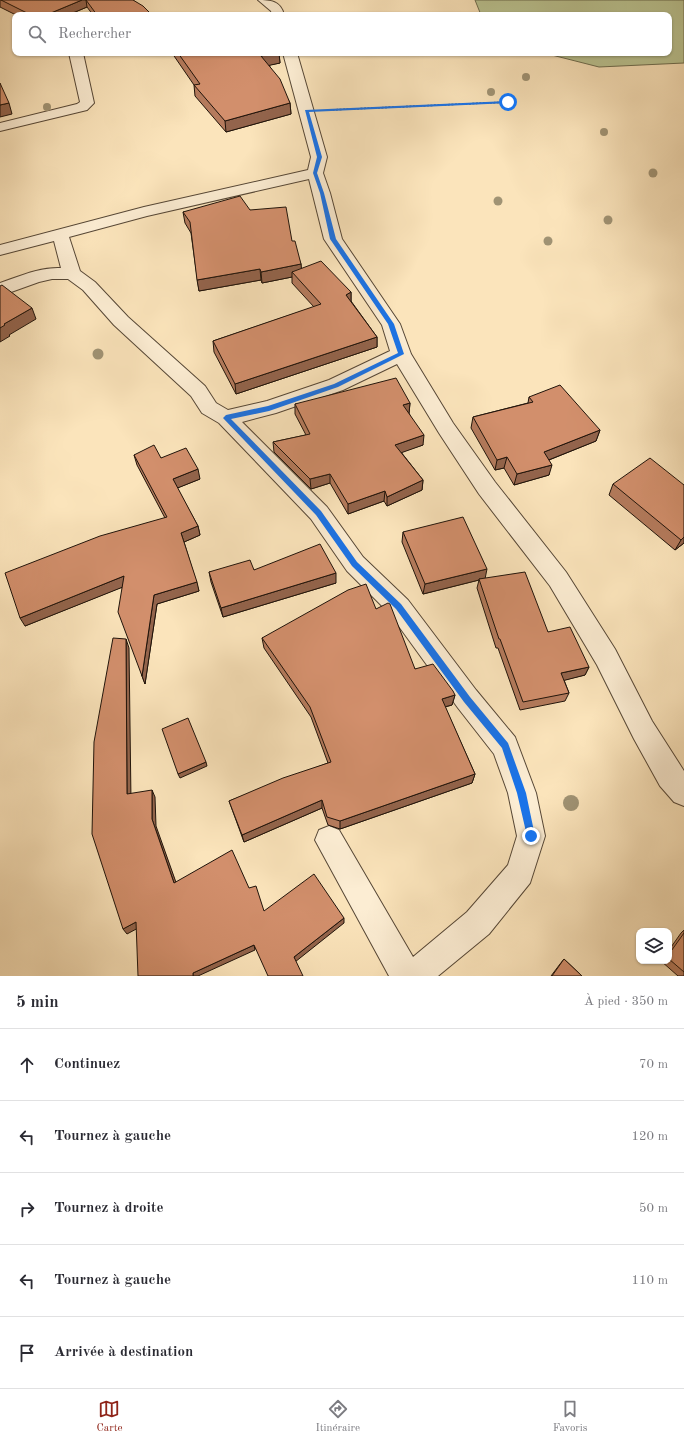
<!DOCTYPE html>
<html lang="fr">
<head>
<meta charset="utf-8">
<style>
  :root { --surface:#fff; --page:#f2f2f3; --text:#2b2b33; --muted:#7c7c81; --line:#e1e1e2; --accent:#8f2418 }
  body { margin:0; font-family:"Old Standard TT",serif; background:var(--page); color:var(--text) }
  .controls { position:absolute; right:12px; bottom:12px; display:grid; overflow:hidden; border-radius:8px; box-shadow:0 1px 3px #0004 }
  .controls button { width:36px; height:36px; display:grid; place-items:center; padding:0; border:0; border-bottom:1px solid var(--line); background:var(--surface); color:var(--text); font:20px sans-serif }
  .stop { position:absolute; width:12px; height:12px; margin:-9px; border:3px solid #1a73e8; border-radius:50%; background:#fff }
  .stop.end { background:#1a73e8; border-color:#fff; box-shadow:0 1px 4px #0008 }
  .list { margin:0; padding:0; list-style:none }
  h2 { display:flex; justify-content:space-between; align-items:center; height:52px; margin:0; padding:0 16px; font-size:17px }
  h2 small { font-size:13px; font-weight:400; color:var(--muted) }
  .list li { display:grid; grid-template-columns:26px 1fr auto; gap:12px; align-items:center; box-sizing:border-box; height:72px; padding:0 16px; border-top:1px solid var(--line) }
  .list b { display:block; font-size:15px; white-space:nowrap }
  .list em { font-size:13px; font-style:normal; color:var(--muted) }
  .icon { flex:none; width:22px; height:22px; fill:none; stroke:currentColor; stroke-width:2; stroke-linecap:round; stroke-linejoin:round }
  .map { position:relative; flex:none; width:684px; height:976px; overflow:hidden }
  .search { position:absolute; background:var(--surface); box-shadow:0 1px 3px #0004; left:12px; right:12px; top:12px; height:44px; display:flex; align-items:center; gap:10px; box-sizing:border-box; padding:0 14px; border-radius:8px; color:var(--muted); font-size:15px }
  .sheet { height:412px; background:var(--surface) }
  nav { display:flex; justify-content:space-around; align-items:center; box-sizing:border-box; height:56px; border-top:1px solid var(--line); background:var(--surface); font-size:11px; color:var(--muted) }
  nav a { display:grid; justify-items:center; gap:2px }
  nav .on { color:var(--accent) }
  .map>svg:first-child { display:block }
</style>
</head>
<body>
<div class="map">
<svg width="684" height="976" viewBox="0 0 684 976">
  <rect width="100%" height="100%" fill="#fbe4bb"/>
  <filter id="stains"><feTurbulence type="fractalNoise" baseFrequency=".005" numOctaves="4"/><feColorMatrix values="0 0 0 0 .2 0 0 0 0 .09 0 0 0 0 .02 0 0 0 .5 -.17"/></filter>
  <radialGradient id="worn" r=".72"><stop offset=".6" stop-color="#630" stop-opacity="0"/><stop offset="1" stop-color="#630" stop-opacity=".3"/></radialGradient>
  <path fill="#bbc593" stroke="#6d6c4e" d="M475 0H684V63L599 67 544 53H669V15H481Z"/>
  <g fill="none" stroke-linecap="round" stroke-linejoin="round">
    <g stroke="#564736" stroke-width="2">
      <path id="minor" d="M258 0C270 0 281 1 284 15H272L271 11Z
        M69 53H83L94 103 87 110 0 131V123L77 104 80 102Z
        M283 53H297L327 157 323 173 330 193 342 239 400 324 411 354 453 423 495 482 566 572 615 649 652 721 684 771V806L674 802 660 786 634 739 597 665 550 586 479 494 439 433 397 364 343 390 276 413 242 422 327 507 363 557 408 600 476 690 515 737 536 793 545 836 530 883 489 934 438 976H389L315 840 319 830 329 826 339 830 413 957 467 912 508 865 517 836 508 793 494 754 458 708 390 614 347 571 311 519 219 423 202 413 191 396 114 325 83 290 68 279H52L39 282 0 296V283C20 276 40 267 61 268L54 241 0 255V245L144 207 308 170 311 157ZM309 179 324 239 382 325 390 351 329 380 267 401 228 410 216 403 205 386 128 317 95 282 80 271 69 237 147 216Z"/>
    </g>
    <path stroke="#1f130a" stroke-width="1.5" stroke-dasharray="2 1.5" stroke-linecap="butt" d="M329 110 508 102"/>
    <use href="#minor" fill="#fcedd3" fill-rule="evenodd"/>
  </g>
  <g fill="#a09374">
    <circle cx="526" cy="77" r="4"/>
    <circle cx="491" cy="92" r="4"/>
    <circle cx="47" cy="107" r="4"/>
    <circle cx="604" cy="132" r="4"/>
    <circle cx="653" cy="173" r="4.5"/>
    <circle cx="498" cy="201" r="4.5"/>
    <circle cx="608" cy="220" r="4.5"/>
    <circle cx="548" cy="241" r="4.5"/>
    <circle cx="98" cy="354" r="5.5"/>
    <circle cx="571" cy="803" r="8"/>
  </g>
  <path fill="#b57b5d" stroke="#1f130a" d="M0 0H133L152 15H93L87 7 68 15H16L0 7Z
    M172 53H279L280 63 269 65 290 103 291 114 226 132 195 96 194 85Z
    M250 210 292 241 301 264V268L351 292V301L377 337V347L236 394 214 352 213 341 314 307 292 283V277L262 283 261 280 199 291 191 233 185 223 183 212Z
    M529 397 600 430 596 441 549 460V475L514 485 504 468 495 470 471 428 473 417 528 403Z
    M410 403 409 413 423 445 401 452 423 480 422 490 387 506 384 501 348 514 330 483 311 489 274 452 273 442 306 435 295 414V404Z
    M134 455 161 458 200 479 177 488 198 526 200 535 184 542 199 591 157 604 145 684 142 676 122 587 25 626 165 518 137 465Z
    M613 484 684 485V543L675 550 609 495Z
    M403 532 485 578 589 667 585 675 564 680 569 693 565 701 520 710 498 648H496L477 588 479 580 423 594 402 542Z
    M254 570 336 583 223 617 211 582 209 572Z
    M376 609 415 669 455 695 452 705 445 707 475 774 472 783 340 829 328 825 322 808 244 842 229 801 328 763 311 717 264 648 262 638Z
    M684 930V976H678L661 961H669V950L681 933Z
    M564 959 582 976H551L560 964Z"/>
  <path fill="#93644c" stroke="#1f130a" d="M82 0H86L87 7 68 15H46Z
    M276 53H279L280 63 262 67 261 56Z
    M9 103 12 114 0 117V105Z
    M290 103 291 114 226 132 225 121Z
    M301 264 302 275 292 272V277L262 283 261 272Z
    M260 269 261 280 199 291 197 280Z
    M351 292V303L346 295Z
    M32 308 36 319 9 335 10 336 0 342V328L4 324Z
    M377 337V347L236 394 235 384Z
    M410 403 409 413 402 415 403 405Z
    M600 430 596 441 541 463 544 452Z
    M424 435 423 445 395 455V445Z
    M507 457 504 468 495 470 497 460Z
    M552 465 549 475 514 485 517 474Z
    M198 469 200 479 175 489 173 479Z
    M330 474V483L311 489 310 479Z
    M423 480 422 490 387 506V497Z
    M385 491 384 501 348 514V504Z
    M198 526 200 535 184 542 181 533Z
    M684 537V543L675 550 681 540Z
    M487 569 485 579H479V580L423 594 425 584Z
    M336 573V583L223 617 221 608Z
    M124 576 128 585 25 626 20 618Z
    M197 582 199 591 157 604 145 684 142 676 154 595Z
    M126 639 129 648 131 801 127 794Z
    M589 667 585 675 558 682 561 673Z
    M455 695 452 705 440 708 442 699Z
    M206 762 207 766 180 778 178 774Z
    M475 774 472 783 340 829V821Z
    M152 790 155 797 156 826 178 888 174 883 152 819Z
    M322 800V808L244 842 242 835Z
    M344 918V923L295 962 294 957Z
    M136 922 140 927 127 934 123 929Z
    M254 945 255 950 198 976H193V973Z"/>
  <path fill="#d28f6c" stroke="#1f130a" d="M1 0H82L46 15H31Z
    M86 0H133L143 6 152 15H97Z
    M178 53H276L261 56 280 79 290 103 225 121 194 85 200 84Z
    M0 83 9 103 0 105Z
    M240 196 250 210 286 207 292 241H295L301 264 261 272 260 269 197 280 190 222 183 212Z
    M321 261 351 292 346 295 377 337 235 384 213 341 321 304 292 272Z
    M2 285 32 308 4 324 5 325 0 328V286Z
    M396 378 410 403 403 405 424 435 395 445 423 480 387 497 385 491 348 504 330 474 310 479 273 442 310 434 295 404Z
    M560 385 600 430 544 452 552 465 517 474 507 457 497 460 473 417 533 402 529 397Z
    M154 445 161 458 186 448 198 469 173 479 198 526 181 533 197 582 154 595 142 676 118 612 124 576 20 618 5 573 100 536 167 517 134 455Z
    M650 458 684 485V537L681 540 613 484Z
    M463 517 487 569 425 584 403 532Z
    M320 544 336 573 221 608 209 572 250 560 254 570Z
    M525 572 548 632 570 627 589 667 561 673 569 693 523 702 500 639H499L479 579Z
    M366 584 376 609 388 603 390 604 415 669 433 664 453 691 455 695 442 699 475 774 340 821 327 817 322 800 242 835 229 801 283 778 331 762 310 707 262 638 348 590Z
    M113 638 126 639 127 794 152 790V819L174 883 232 850 249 888 256 886 264 911 314 874 344 918 294 957 303 976H268L254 945 193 973V976H138L136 922 123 929 92 834 94 742Z
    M188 718 206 762 178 774 162 729Z
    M684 933V972L669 959V954Z
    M564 959 582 976H552Z"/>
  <path fill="#1a73e8" d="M508 101 510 103 309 112 322 157 317 173 324 193 336 239 394 324 404 354 338 387 269 411 231 419 321 511 357 562 401 604 470 697 508 743 526 793 535 836 534 839 531 840 528 839 527 836 517 793 502 748 464 702 396 609 352 566 316 515 223 418 226 415 268 406 334 384 398 353 388 324 330 239 320 193 313 173 317 157 305 110Z"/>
  <rect width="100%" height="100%" filter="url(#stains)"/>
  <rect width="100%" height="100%" fill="url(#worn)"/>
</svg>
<div class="controls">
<button><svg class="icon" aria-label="layers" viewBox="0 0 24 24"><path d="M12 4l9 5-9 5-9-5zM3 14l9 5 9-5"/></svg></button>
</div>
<div class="stop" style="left:508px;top:102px"></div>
<div class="stop end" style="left:531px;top:836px"></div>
<div class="search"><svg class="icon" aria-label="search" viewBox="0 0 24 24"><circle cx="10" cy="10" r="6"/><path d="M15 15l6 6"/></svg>Rechercher</div>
</div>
<section class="sheet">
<h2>5 min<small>À pied · 350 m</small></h2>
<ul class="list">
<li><svg class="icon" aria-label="ahead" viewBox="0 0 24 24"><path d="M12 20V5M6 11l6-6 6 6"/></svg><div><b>Continuez</b></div><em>70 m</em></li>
<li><svg class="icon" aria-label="left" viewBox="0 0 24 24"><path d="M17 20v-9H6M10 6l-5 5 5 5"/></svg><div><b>Tournez à gauche</b></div><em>120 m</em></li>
<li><svg class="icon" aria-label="right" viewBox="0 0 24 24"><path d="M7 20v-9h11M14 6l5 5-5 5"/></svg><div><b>Tournez à droite</b></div><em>50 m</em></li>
<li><svg class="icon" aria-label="left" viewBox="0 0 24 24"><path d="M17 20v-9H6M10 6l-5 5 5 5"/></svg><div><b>Tournez à gauche</b></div><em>110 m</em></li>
<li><svg class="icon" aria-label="arrive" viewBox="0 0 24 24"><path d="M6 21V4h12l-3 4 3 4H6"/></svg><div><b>Arrivée à destination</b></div></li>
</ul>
</section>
<nav>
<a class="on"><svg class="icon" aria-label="map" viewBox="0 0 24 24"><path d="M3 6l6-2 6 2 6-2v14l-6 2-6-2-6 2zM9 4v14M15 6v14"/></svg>Carte</a>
<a><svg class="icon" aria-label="directions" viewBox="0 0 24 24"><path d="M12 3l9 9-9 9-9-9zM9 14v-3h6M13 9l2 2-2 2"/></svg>Itinéraire</a>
<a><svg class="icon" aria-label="saved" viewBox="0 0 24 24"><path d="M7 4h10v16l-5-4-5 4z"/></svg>Favoris</a>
</nav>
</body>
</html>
